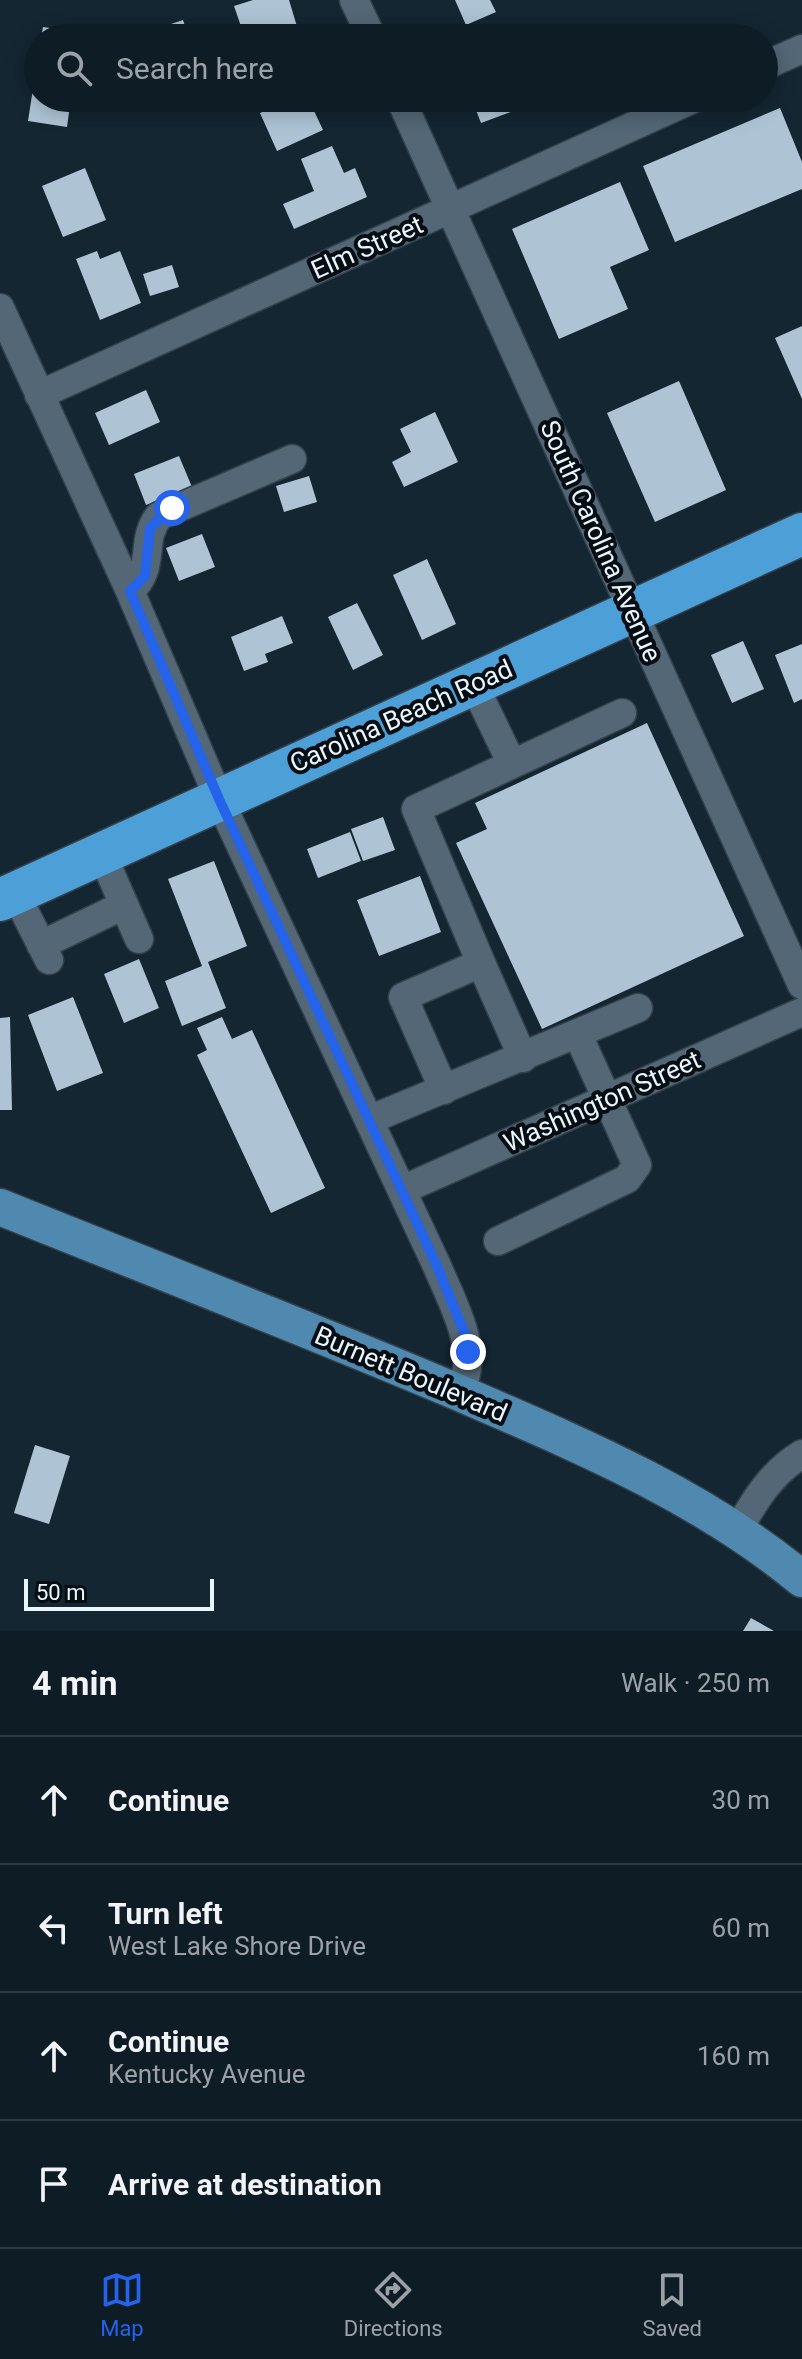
<!DOCTYPE html>
<html lang="en">
<head>
<meta charset="utf-8">
<style>
  :root { --surface:#0e1c26; --page:#17252e; --text:#f1f3f6; --muted:#9ba1a7; --line:#2e3a43; --accent:#2563eb }
  body { margin:0; font-family:Roboto,sans-serif; background:var(--page); color:var(--text) }
  .scale { position:absolute; left:24px; bottom:20px; width:190px; box-sizing:border-box; padding-left:8px; border:4px solid #eaf6fe; border-top:0; font-size:22px; line-height:28px; white-space:nowrap; color:#eaf6fe; -webkit-text-stroke:6px #060e13; paint-order:stroke }
  .stop { position:absolute; width:24px; height:24px; margin:-18px; border:6px solid #2563eb; border-radius:50%; background:#fff }
  .stop.end { background:#2563eb; border-color:#fff; box-shadow:0 2px 8px #0008 }
  .list { margin:0; padding:0; list-style:none }
  h2 { display:flex; justify-content:space-between; align-items:center; height:104px; margin:0; padding:0 32px; font-size:34px }
  h2 small { font-size:26px; font-weight:400; color:var(--muted) }
  .list li { display:grid; grid-template-columns:52px 1fr auto; gap:24px; align-items:center; box-sizing:border-box; height:128px; padding:0 32px; border-top:2px solid var(--line) }
  .list b { display:block; font-size:30px; white-space:nowrap }
  .list p { margin:0; font-size:26px; white-space:nowrap; color:var(--muted) }
  .list em { font-size:26px; font-style:normal; color:var(--muted) }
  .icon { flex:none; width:44px; height:44px; fill:none; stroke:currentColor; stroke-width:2; stroke-linecap:round; stroke-linejoin:round }
  .map { position:relative; flex:none; width:802px; height:1631px; overflow:hidden }
  .search { position:absolute; background:var(--surface); box-shadow:0 4px 20px #0003; left:24px; right:24px; top:24px; height:88px; display:flex; align-items:center; gap:20px; box-sizing:border-box; padding:0 28px; border-radius:44px; color:var(--muted); font-size:30px }
  .sheet { height:616px; background:var(--surface) }
  nav { display:flex; justify-content:space-around; align-items:center; box-sizing:border-box; height:112px; border-top:2px solid var(--line); background:var(--surface); font-size:22px; color:var(--muted) }
  nav a { display:grid; justify-items:center; gap:4px }
  nav .on { color:var(--accent) }
  .map>svg:first-child { display:block }
</style>
</head>
<body>
<div class="map">
<svg width="802" height="1631" viewBox="0 0 802 1631">
  <rect width="100%" height="100%" fill="#132632"/>
  <path fill="#aec4d5" d="M253 0H289L299 33 284 38H245L234 6Z
    M455 0H490L496 12 466 25Z
    M183 20 187 32 209 25 213 38H171L168 25Z
    M43 27 107 36V38H41Z
    M36 69 38 98H71L67 127 28 121Z
    M294 98H308L323 130 277 151 260 113Z
    M482 98H536L538 102 481 123 474 105 483 102Z
    M780 108 802 162V189L675 242 643 166Z
    M332 146 344 173 355 168 367 197 294 229 283 204 314 191 301 159Z
    M85 168 106 220 63 237 42 186Z
    M620 182 649 250 610 267 628 309 559 339 512 229Z
    M97 251 100 259 120 251 141 303 100 320 76 259Z
    M172 265 179 287 150 296 143 274Z
    M802 326V399L775 338Z
    M679 381 726 490 655 522 607 413Z
    M146 390 160 422 109 445 95 413Z
    M435 412 458 462 404 487 392 462 411 452 400 429Z
    M179 456 192 487 146 505 134 474Z
    M309 476 317 502 284 512 276 486Z
    M202 534 215 567 179 581 166 548Z
    M427 559 456 624 422 640 393 575Z
    M357 603 383 655 353 670 328 617Z
    M282 616 293 643 265 654 268 662 244 671 231 637Z
    M743 641 764 689 732 703 711 655Z
    M802 644V699L794 703 775 655Z
    M647 723 744 936 542 1029 456 843 487 829 475 803Z
    M383 817 395 850 363 861 351 829Z
    M350 832 361 861 318 878 307 849Z
    M214 861 247 946 208 962 226 1008 182 1026 165 981 202 966 168 879Z
    M420 876 441 932 379 956 357 900Z
    M139 959 159 1008 124 1023 104 974Z
    M73 997 103 1073 57 1091 28 1015Z
    M10 1017 12 1110H0V1018Z
    M222 1017 232 1039 252 1030 325 1188 271 1213 197 1055 207 1050 197 1028Z
    M35 1445 70 1456 49 1524 14 1513Z
    M751 1618 774 1631H743Z"/>
  <g fill="none" stroke-linecap="round" stroke-linejoin="round">
    <g stroke="#34414c" stroke-width="31">
      <path id="minor" d="M354 0 372 38
        M764 66 802 49
        M400 98 802 985
        M0 308 130 591 219 799 437 1266C453 1305 482 1352 459 1393
        M39 395 695 98
        M130 591C157 567 139 541 159 516L292 459
        M473 683 512 764
        M101 852 139 939
        M15 893 49 960
        M41 945 124 905
        M481 963 523 1058
        M444 1090 403 997 481 963 416 809 622 713
        M369 1120 638 1008
        M402 1190 802 1012
        M498 1241 627 1179 637 1165 578 1035
        M737 1531C755 1500 771 1473 802 1454"/>
    </g>
    <g stroke="#34414c" stroke-width="39">
      <path id="major" d="M0 1207C154 1269 309 1329 462 1394 580 1445 702 1496 802 1579"/>
    </g>
    <g stroke="#34414c" stroke-width="45">
      <path id="highway" d="M0 900 802 534"/>
    </g>
    <use href="#minor" stroke="#536776" stroke-width="28"/>
    <use href="#major" stroke="#4f89b0" stroke-width="36"/>
    <use href="#highway" stroke="#4ca0d7" stroke-width="42"/>
  </g>
  <g fill="none" stroke-linecap="round" stroke-linejoin="round">
    <path stroke="#2563eb" stroke-width="10" d="M172 508 150 528 145 576 130 591 219 799 437 1266 465 1334 468 1352"/>
  </g>
  <g text-anchor="middle" dominant-baseline="central" stroke-width="8" stroke-linejoin="round" paint-order="stroke">
    <g font-size="26" fill="#eaf6fe" stroke="#060e13">
      <text transform="translate(367 247) rotate(-24)">Elm Street</text>
      <text transform="translate(601 541) rotate(66)">South Carolina Avenue</text>
      <text transform="translate(401 716) rotate(-24)">Carolina Beach Road</text>
      <text transform="translate(602 1101) rotate(-24)">Washington Street</text>
      <text transform="translate(411 1374) rotate(23)">Burnett Boulevard</text>
    </g>
  </g>
</svg>
<div class="scale">50 m</div>
<div class="stop" style="left:172px;top:508px"></div>
<div class="stop end" style="left:468px;top:1352px"></div>
<div class="search"><svg class="icon" aria-label="search" viewBox="0 0 24 24"><circle cx="10" cy="10" r="6"/><path d="M15 15l6 6"/></svg>Search here</div>
</div>
<section class="sheet">
<h2>4 min<small>Walk · 250 m</small></h2>
<ul class="list">
<li><svg class="icon" aria-label="ahead" viewBox="0 0 24 24"><path d="M12 20V5M6 11l6-6 6 6"/></svg><div><b>Continue</b></div><em>30 m</em></li>
<li><svg class="icon" aria-label="left" viewBox="0 0 24 24"><path d="M17 20v-9H6M10 6l-5 5 5 5"/></svg><div><b>Turn left</b><p>West Lake Shore Drive</p></div><em>60 m</em></li>
<li><svg class="icon" aria-label="ahead" viewBox="0 0 24 24"><path d="M12 20V5M6 11l6-6 6 6"/></svg><div><b>Continue</b><p>Kentucky Avenue</p></div><em>160 m</em></li>
<li><svg class="icon" aria-label="arrive" viewBox="0 0 24 24"><path d="M6 21V4h12l-3 4 3 4H6"/></svg><div><b>Arrive at destination</b></div></li>
</ul>
</section>
<nav>
<a class="on"><svg class="icon" aria-label="map" viewBox="0 0 24 24"><path d="M3 6l6-2 6 2 6-2v14l-6 2-6-2-6 2zM9 4v14M15 6v14"/></svg>Map</a>
<a><svg class="icon" aria-label="directions" viewBox="0 0 24 24"><path d="M12 3l9 9-9 9-9-9zM9 14v-3h6M13 9l2 2-2 2"/></svg>Directions</a>
<a><svg class="icon" aria-label="saved" viewBox="0 0 24 24"><path d="M7 4h10v16l-5-4-5 4z"/></svg>Saved</a>
</nav>
</body>
</html>
